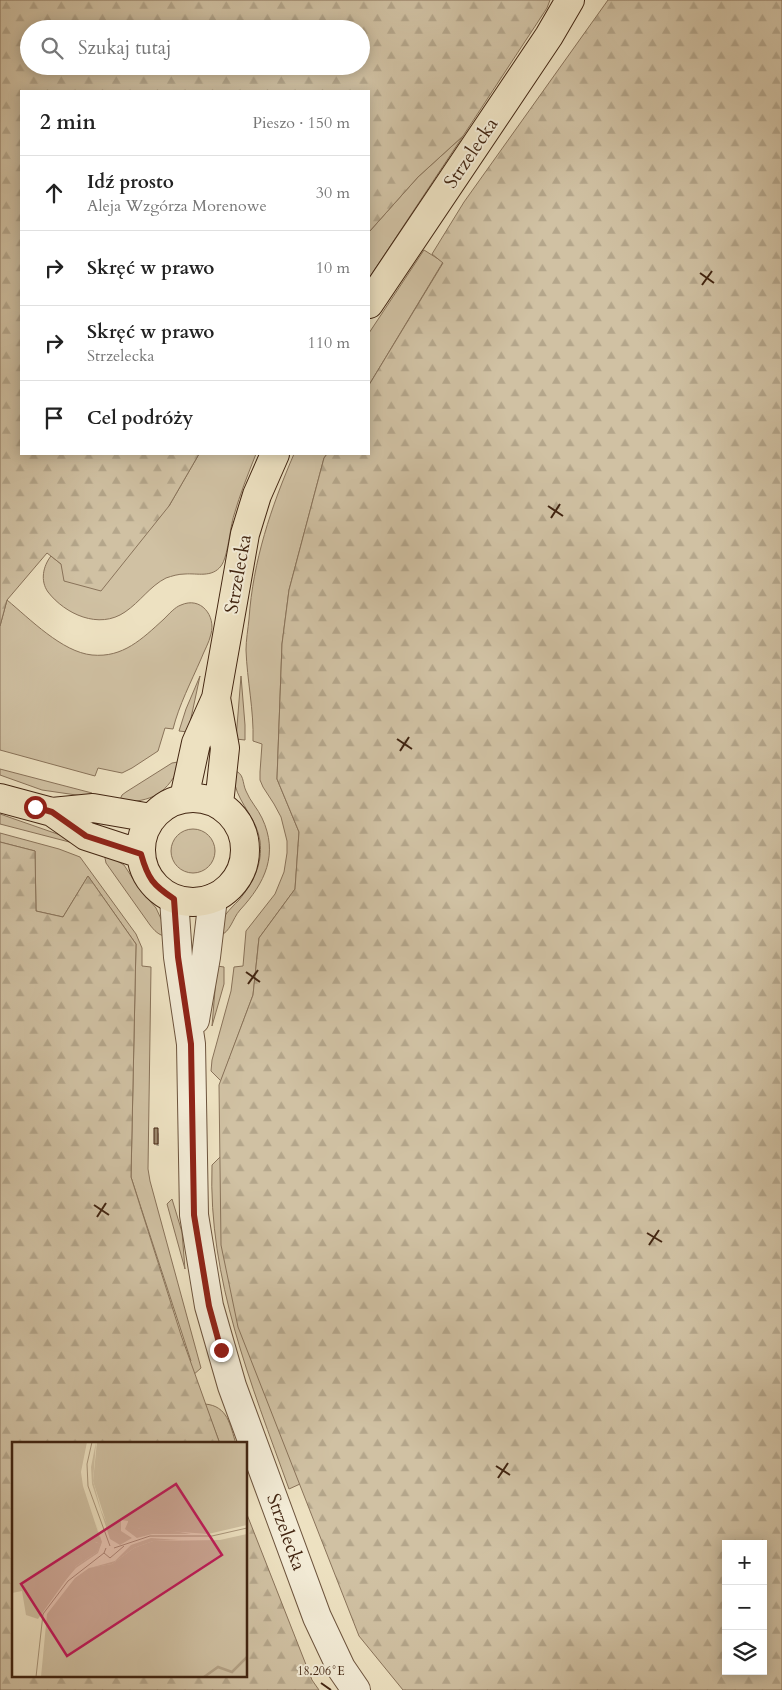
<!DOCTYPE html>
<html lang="pl">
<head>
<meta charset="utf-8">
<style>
  :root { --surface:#fff; --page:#f2f2f2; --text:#222; --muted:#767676; --line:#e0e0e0 }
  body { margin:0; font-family:Cardo,serif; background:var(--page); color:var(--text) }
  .controls { position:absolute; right:15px; bottom:15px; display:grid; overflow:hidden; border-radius:0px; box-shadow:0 2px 12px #0003 }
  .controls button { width:45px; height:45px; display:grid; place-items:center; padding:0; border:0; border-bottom:1px solid var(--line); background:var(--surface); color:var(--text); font:25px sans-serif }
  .stop { position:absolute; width:15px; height:15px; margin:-11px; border:4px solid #8f2418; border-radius:50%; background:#fff }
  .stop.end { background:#8f2418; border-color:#fff; box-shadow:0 1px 5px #0008 }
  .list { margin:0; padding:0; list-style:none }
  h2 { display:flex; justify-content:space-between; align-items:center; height:65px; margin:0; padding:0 20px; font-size:21px }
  h2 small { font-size:16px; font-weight:400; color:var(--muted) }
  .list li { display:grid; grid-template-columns:32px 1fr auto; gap:15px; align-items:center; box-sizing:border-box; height:75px; padding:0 20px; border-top:1px solid var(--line) }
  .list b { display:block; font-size:19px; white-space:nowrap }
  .list p { margin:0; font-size:16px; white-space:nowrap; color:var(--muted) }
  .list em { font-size:16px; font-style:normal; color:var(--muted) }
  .icon { flex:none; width:28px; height:28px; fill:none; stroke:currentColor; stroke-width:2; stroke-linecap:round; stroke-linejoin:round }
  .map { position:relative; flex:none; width:782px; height:1690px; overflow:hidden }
  .search { position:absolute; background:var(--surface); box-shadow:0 2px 12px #0003; left:20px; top:20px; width:350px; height:55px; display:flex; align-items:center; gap:12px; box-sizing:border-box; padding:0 18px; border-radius:28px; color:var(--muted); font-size:19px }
  .panel { position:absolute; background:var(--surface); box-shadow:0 2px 12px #0003; left:20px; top:90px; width:350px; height:365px; border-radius:0px }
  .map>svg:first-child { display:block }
</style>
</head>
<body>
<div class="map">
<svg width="782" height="1690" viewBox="0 0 782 1690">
  <defs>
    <pattern id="forest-firs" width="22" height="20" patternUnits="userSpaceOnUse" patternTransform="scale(1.25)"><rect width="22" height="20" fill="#d0c1a3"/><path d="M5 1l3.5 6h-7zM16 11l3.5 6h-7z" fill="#b4a68b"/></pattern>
    <filter id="shadow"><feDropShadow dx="3" dy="5.5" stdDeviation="0" flood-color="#0004"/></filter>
  </defs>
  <rect width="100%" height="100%" fill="#ede1c1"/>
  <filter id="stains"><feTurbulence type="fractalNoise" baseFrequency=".004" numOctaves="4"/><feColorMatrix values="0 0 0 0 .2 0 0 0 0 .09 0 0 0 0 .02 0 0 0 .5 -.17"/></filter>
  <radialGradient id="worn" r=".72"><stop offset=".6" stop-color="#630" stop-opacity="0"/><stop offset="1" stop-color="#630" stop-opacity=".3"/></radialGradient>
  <path fill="#d0c1a3" stroke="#89735a" d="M463 136 369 278V232L418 177Z
    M424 250 443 262 369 385V333Z
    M199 454H256C248 474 240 494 234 515 230 527 228 557 221 566 212 578 197 573 185 574 178 574 172 576 166 578 150 586 140 602 125 612 99 630 65 614 48 592 40 581 43 566 51 556L61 564 169 506Z
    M294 454H327L324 458 289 590 282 644 277 779 299 832 295 889 259 938 253 995 221 1081 211 1071 212 1060 231 991 234 967 243 966 246 931 275 894 284 872 287 853V841L281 817 274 804 263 787 260 780V772L262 744 253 741C254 710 247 680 246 650 246 640 248 629 249 619 253 561 271 507 294 454Z
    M7 600C30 619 62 652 92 655 123 658 142 639 164 619 169 614 175 607 181 605 201 596 216 616 211 634 209 643 204 651 201 659 191 682 179 705 173 729L165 728 158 751 132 768 122 773 98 768 95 776 0 750V626Z
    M200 676 188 732 179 731 186 709Z
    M241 676 245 725V740L236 739Z
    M178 762H182C167 794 153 802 119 802L122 795 126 792 172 763Z
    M0 769 92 793 90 797 42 790 0 775Z
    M233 770C245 773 242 783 246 791 250 801 258 809 262 818 279 854 265 883 240 910 232 919 231 932 219 936 221 929 222 921 226 914 230 909 234 905 239 900 253 883 263 864 260 841 257 819 240 805 235 785 233 781 234 775 233 770Z
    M0 814 66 837 77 844 0 824Z
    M171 851a22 22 0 1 1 44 0a22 22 0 1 1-44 0Z
    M0 833 59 849 80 857 136 934 142 948V966L151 967 148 1169 150 1181 201 1368 192 1376 175 1371 191 1361 131 1177 136 944 88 876 63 917 36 911 35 851 0 842Z
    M104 853 124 865 139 888 156 908 162 921 166 936C159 936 154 930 150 925L106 863Z
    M217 966 224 967V984L212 1026Z
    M222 1155 261 1369 300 1484 289 1489C251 1383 208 1279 212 1165Z
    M172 1199 182 1232 185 1269 167 1204Z
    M205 1404C228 1406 230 1425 236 1444H220Z"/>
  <path fill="url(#forest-firs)" stroke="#89735a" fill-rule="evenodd" d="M0 0H550L547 8 463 136 418 177 369 232V91H21V454H199L169 506 101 591 64 581 61 564 47 553 7 600 0 626ZM29 29H361V66H29Z
    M608 0H782V1690H403L359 1636 238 1327 221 1245 219 1085 253 995 259 938 295 889 299 832 277 779 282 644 289 590 324 458 327 454H369V385L443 263 432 254 464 202ZM726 1544H763V1671H726Z
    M0 842 35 851 36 911 63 917 88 876 136 944 131 1177 181 1335 220 1444H14V1676H246V1512L312 1680 319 1690H0Z"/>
  <path fill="#9b876d" stroke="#422511" filter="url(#shadow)" d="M154 1128H158V1144H154Z"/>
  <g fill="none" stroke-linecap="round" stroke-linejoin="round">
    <g stroke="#6d543d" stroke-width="30">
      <path id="minor" d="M174 899 178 957 191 1044 194 1215 209 1306 232 1386 317 1617 341 1668 356 1690
        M195 1020 206 957 213 898"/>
    </g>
    <g stroke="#422511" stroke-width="30">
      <path id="major" d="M369 304 549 36 570 0
        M216 698 225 748 219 804
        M0 798 52 812 93 808 151 818
        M184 798 196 743 216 698 245 534 257 495 275 454
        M141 850a52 52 0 1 1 104 0a52 52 0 1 1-104 0Z
        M52 812 86 836 141 854"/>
    </g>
    <use href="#minor" stroke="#f3ecd7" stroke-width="28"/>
    <use href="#major" stroke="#ede1c1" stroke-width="28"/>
  </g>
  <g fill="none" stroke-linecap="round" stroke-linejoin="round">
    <path stroke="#8f2418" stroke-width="6" d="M35 807 52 812 86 836 141 854C148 879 153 885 174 899L178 957 191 1044 194 1215 209 1306 221 1350"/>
  </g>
  <path fill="none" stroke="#422511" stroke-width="2" d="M700 273 714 283M702 285 712 271M548 506 563 516M551 518 560 504M397 739 412 749M400 751 409 737M246 972 260 982M248 984 258 970M94 1205 109 1215M97 1217 106 1203M647 1233 662 1242M649 1245 659 1230M496 1466 510 1475M498 1478 508 1463M321 1683 331 1690"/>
  <g text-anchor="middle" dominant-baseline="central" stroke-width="4" stroke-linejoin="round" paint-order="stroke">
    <g font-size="19" fill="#422511" stroke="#f3ecd7">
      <text transform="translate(471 153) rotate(-56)">Strzelecka</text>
      <text transform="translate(238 574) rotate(-80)">Strzelecka</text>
      <text transform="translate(286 1532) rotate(70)">Strzelecka</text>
    </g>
  </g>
  <g transform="translate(12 1442)">
    <rect width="235" height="235" fill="#ede1c1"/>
    <path d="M84 0 81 39 89 68 95 82 109 78V89L120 96 108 103 98 97 80 42 79 25ZM83 79 90 100 86 111 64 126 50 142 47 140 64 124 85 110 88 102 82 99 88 95ZM116 80 127 87 146 86 179 92H140L125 96 113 87ZM139 96 166 98 141 99 122 106 100 122 78 126 103 119 119 103Z" fill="#d0c1a3"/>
    <path d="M0 0H75L69 30 71 44 88 96 83 100 89 102 85 110 64 124 26 177 14 173 10 149 0 151ZM85 0H235V83L196 92 116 86V79L109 78 95 83 81 39ZM235 92V235H29L35 172 63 136 77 126 100 122 122 106 141 99 208 98Z" fill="#d0c1a3"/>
    <path fill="none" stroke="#b3a185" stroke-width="2.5" d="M192 235 206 225 220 230 235 215"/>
    <path fill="none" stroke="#a9967b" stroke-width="1" d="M80 0 75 22 76 44 98 104M94 106 92 111 98 116 112 104M102 106 138 94H200L235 86M24 235 31 172 56 139 92 111"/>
    <path fill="#c2185b" fill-opacity="0.15" stroke="#c2185b" stroke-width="2.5" d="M164 42 210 113 55 214 9 142Z"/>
    <rect width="235" height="235" fill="none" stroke="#422511" stroke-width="2.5"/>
  </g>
  <g font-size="12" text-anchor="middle" fill="#422511" stroke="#f3ecd7" stroke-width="4" stroke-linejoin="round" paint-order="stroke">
    <text x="321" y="1675">18.206°E</text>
  </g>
  <rect width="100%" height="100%" filter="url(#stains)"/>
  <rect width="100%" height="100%" fill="url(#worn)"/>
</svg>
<div class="controls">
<button>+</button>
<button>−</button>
<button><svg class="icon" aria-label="layers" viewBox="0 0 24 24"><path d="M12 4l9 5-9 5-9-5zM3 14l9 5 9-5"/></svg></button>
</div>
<div class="stop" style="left:35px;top:807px"></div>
<div class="stop end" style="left:221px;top:1350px"></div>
<div class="search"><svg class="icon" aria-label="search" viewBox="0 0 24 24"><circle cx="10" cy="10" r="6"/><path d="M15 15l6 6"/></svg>Szukaj tutaj</div>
<section class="panel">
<h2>2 min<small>Pieszo · 150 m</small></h2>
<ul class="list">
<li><svg class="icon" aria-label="ahead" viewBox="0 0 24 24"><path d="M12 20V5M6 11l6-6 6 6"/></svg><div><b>Idź prosto</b><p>Aleja Wzgórza Morenowe</p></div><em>30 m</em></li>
<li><svg class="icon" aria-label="right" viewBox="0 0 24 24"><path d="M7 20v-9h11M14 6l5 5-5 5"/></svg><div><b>Skręć w prawo</b></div><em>10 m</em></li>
<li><svg class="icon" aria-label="right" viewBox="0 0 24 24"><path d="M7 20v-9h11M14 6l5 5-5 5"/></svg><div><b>Skręć w prawo</b><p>Strzelecka</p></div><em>110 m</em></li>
<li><svg class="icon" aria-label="arrive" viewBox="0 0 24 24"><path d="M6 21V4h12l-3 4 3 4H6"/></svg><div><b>Cel podróży</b></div></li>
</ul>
</section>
</div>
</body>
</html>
